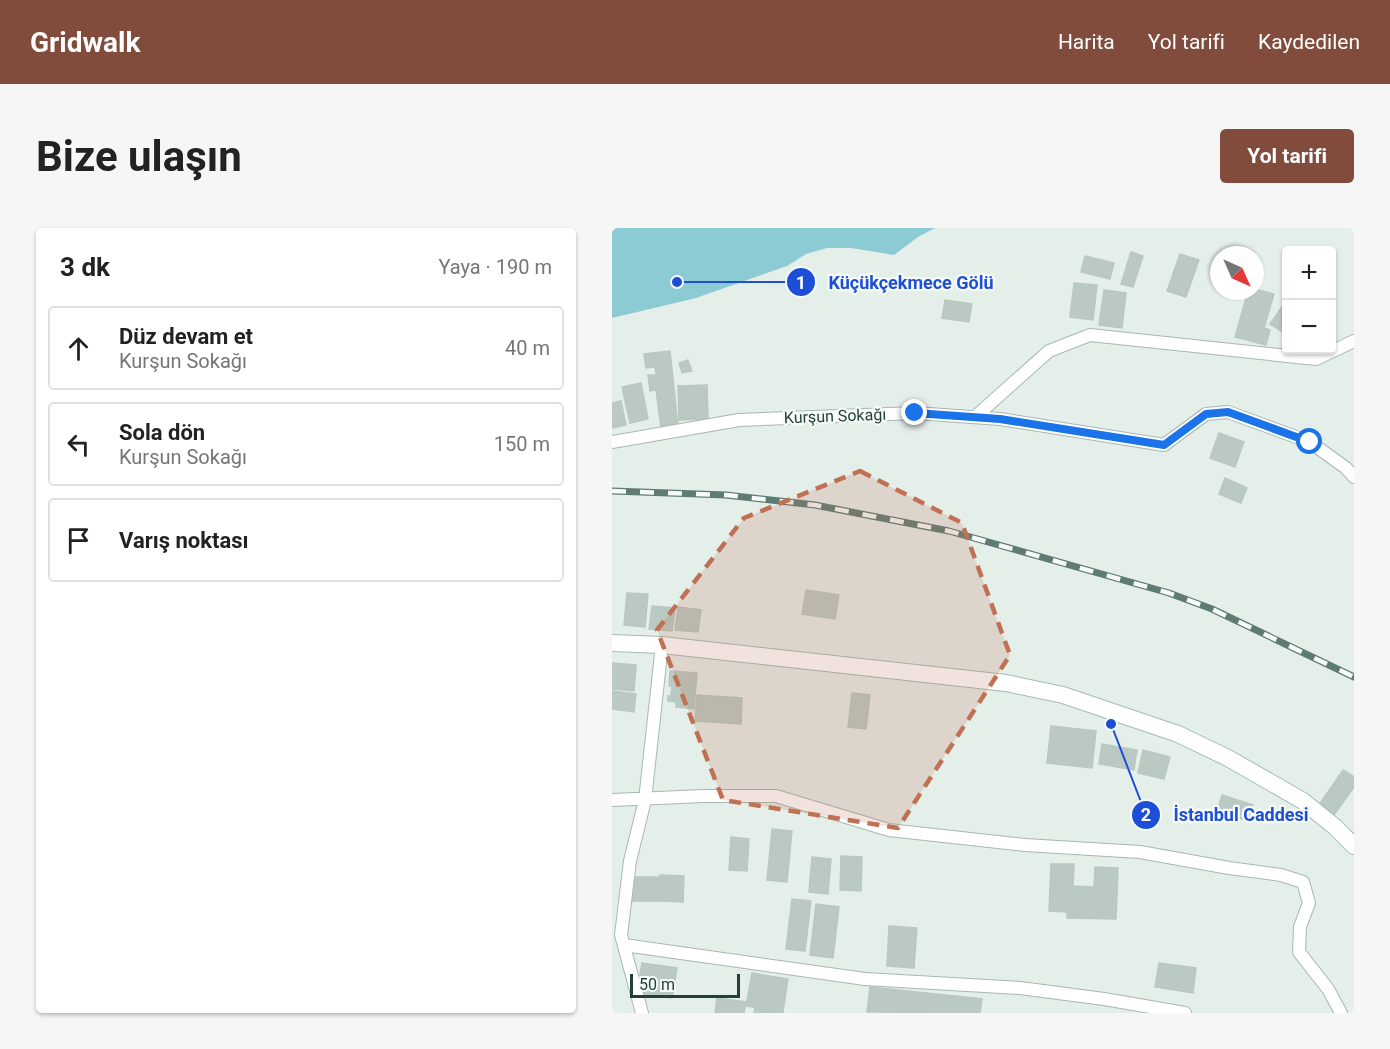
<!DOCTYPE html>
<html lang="tr">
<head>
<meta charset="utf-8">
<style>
  :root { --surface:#fff; --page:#f6f6f6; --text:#222; --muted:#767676; --line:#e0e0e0; --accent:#814c3c }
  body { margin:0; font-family:Roboto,sans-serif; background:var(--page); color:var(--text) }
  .controls { position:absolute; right:18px; top:18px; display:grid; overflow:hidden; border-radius:6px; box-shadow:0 2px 4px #0004 }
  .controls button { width:54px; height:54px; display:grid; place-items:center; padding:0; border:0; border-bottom:2px solid var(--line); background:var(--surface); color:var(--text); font:30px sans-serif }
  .compass { position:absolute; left:598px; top:18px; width:54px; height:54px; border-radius:50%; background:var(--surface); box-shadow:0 2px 4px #0004; rotate:135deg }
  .scale { position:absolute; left:18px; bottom:15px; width:110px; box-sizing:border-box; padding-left:6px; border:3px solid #234139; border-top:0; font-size:16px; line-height:21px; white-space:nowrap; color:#234139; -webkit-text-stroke:4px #f6fbf8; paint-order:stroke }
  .stop { position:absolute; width:18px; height:18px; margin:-14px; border:4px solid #1a73e8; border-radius:50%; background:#fff }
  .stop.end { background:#1a73e8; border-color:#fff; box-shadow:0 2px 6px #0008 }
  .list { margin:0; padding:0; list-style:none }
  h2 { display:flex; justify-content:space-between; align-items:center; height:78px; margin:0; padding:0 24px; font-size:26px }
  h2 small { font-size:20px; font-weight:400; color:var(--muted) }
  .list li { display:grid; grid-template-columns:39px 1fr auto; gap:18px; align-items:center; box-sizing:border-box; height:84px; margin:0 12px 12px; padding:0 12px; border:2px solid var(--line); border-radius:6px }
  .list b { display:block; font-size:22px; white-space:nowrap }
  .list p { margin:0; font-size:20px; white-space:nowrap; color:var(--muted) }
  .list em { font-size:20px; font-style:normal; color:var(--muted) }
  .icon { flex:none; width:33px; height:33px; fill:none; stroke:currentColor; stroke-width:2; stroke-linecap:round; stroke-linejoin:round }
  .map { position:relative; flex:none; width:742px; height:785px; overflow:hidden; border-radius:6px }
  header { display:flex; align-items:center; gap:36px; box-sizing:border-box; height:84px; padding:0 30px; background:var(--accent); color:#fff }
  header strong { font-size:28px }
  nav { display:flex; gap:33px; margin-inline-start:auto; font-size:21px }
  .intro { display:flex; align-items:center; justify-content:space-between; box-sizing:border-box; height:144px; padding:0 36px }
  h1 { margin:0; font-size:42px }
  .button { padding:15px 27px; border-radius:6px; background:var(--accent); color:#fff; font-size:21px; font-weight:700 }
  main { display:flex; gap:36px; padding:0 36px }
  aside { flex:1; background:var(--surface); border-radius:6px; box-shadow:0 2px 4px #0004 }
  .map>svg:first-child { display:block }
</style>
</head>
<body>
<header>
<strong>Gridwalk</strong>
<nav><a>Harita</a><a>Yol tarifi</a><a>Kaydedilen</a></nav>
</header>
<div class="intro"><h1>Bize ulaşın</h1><a class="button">Yol tarifi</a></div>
<main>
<aside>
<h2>3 dk<small>Yaya · 190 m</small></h2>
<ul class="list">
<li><svg class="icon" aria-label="ahead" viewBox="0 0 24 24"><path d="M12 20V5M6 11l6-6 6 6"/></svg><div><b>Düz devam et</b><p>Kurşun Sokağı</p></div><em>40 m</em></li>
<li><svg class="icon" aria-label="left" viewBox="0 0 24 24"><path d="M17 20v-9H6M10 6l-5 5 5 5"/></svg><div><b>Sola dön</b><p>Kurşun Sokağı</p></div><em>150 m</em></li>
<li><svg class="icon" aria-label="arrive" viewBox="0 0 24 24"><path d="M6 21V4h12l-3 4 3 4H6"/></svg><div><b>Varış noktası</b></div></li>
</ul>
</aside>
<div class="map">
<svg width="742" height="785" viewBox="0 0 742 785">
  <rect width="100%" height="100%" fill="#e5efea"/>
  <path fill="#8ccad4" d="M0 0H323L306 9 282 27 239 20H215L194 26 175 38 84 70 0 90Z"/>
  <path fill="#bacac3" stroke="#b7c9c1" stroke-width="1.5" d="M519 24 531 28 521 59 509 56Z
    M568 26 587 32 574 69 555 63Z
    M473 28 502 35 498 51 469 44Z
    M462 55 485 57 481 92 458 89Z
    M643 61 662 66 652 100 658 102 654 117 623 109 636 63H643Z
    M492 62 514 65 510 100 487 97Z
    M333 72 360 76 357 94 330 90Z
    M674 73V106L658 96Z
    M58 123 66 198 49 200 44 162 38 163 36 147H44L43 139 34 140 32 126Z
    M76 132 80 143 70 145 67 135Z
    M29 155 36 191 18 195 10 159Z
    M95 157 96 191 67 192 66 158Z
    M9 173 14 197 0 200V175Z
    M607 205 632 214 623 239 598 230Z
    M613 250 635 260 629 275 607 266Z
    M194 362 227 367 223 391 190 386Z
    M15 365 36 366 33 399 12 397Z
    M40 378 63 380 60 403 37 401Z
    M66 379 89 382 86 404 63 402Z
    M0 435 24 437 22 463 0 461Z
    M58 443 85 445 82 481 64 479V474L56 473V468H59L60 458H57Z
    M0 463 24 466 22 484 0 481Z
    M240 465 258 467 254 501 236 499Z
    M85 467 130 470 129 496 83 493Z
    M439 498 484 503 480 540 435 535Z
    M490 516 525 522 522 542 487 536Z
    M531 522 558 529 552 551 526 545Z
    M731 542 742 549V559L722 587 707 577Z
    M610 567 641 577 636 593 605 583Z
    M160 601 180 603 175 654 155 652Z
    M119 609 137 611 135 643 117 642Z
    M229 628 250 629 249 663 228 662Z
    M200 629 219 631 216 666 197 664Z
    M439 636H462L461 658 482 659 483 639 506 640 504 691 455 690V684L437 683Z
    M48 647 72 648 71 674 47 673Z
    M17 649H47V673H17Z
    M180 671 199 673 193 723 174 721Z
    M204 676 227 679 221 730 198 727Z
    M277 698 305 700 302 740 275 738Z
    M30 735 65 740 60 770 25 766Z
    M547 735 584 740 581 765 543 759Z
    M140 745 176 751 171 784 134 778Z
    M258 759 370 771 368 785 255 784Z
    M105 770 134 774 132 785H103Z
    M143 780 171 784V785H142Z"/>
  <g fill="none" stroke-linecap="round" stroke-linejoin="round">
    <g stroke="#a7b7b1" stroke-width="14">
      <path id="street" d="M363 189 437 123 478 107 704 131 742 113
        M0 214 127 192 303 185 388 191 552 217 594 186 616 184 698 214 734 240 742 249
        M0 572 92 568H164L277 602 413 617 528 624 617 640 669 647 691 654 697 675 688 699 687 724 716 761 729 785
        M12 717 253 751 408 760 492 771 573 785
        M30 785 9 707 18 633 33 572 50 417"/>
    </g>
    <g stroke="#a3bbb2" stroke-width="18">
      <path id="secondary" d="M0 415 50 417 394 455 451 467 566 506 616 530 691 573 723 599 742 618"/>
    </g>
    <use href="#street" stroke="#fff" stroke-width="12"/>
    <use href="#secondary" stroke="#fff" stroke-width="16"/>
    <g stroke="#5e7c74" stroke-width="7">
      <path id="rail" d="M0 263 114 267 203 277 337 303 557 365 600 381 742 449"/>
    </g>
    <use href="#rail" stroke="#f6fbf8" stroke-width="4.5" stroke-dasharray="14" stroke-linecap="butt"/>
  </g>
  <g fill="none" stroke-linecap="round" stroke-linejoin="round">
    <path stroke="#1a73e8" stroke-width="8" d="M303 185 388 191 552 217 594 186 616 184 698 214"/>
  </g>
  <path fill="#c07053" fill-opacity="0.2" stroke="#c07053" stroke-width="4.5" stroke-dasharray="12 8" stroke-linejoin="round" d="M248 243 350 295 398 427 286 600 111 572 45 402 132 290Z"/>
  <g text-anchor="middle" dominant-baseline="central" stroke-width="4.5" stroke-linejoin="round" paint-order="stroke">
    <g font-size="16" fill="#234139" stroke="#f6fbf8">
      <text transform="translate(223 188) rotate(-2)">Kurşun Sokağı</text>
    </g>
  </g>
  <path fill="none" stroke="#1d4ed8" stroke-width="2" d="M65 54L189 54M499 496L534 587"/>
  <g fill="#1d4ed8" stroke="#f6fbf8" stroke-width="2">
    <circle cx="65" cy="54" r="6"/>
    <circle cx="499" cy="496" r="6"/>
    <circle cx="189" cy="54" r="15"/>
    <circle cx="534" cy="587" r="15"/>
  </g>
  <g font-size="18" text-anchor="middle" font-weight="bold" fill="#fff">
    <text x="189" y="61">1</text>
    <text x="534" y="593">2</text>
  </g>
  <g font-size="18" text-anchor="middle" font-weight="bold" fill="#1d4ed8" stroke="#f6fbf8" stroke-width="4.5" stroke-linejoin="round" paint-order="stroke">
    <text x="299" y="61">Küçükçekmece Gölü</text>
    <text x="629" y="593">İstanbul Caddesi</text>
  </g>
</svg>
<div class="controls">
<button>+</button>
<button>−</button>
</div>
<svg class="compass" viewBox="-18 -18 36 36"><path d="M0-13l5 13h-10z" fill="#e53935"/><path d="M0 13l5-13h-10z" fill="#767676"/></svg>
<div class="scale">50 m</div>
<div class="stop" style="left:698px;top:214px"></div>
<div class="stop end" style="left:303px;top:185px"></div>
</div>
</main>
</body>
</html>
